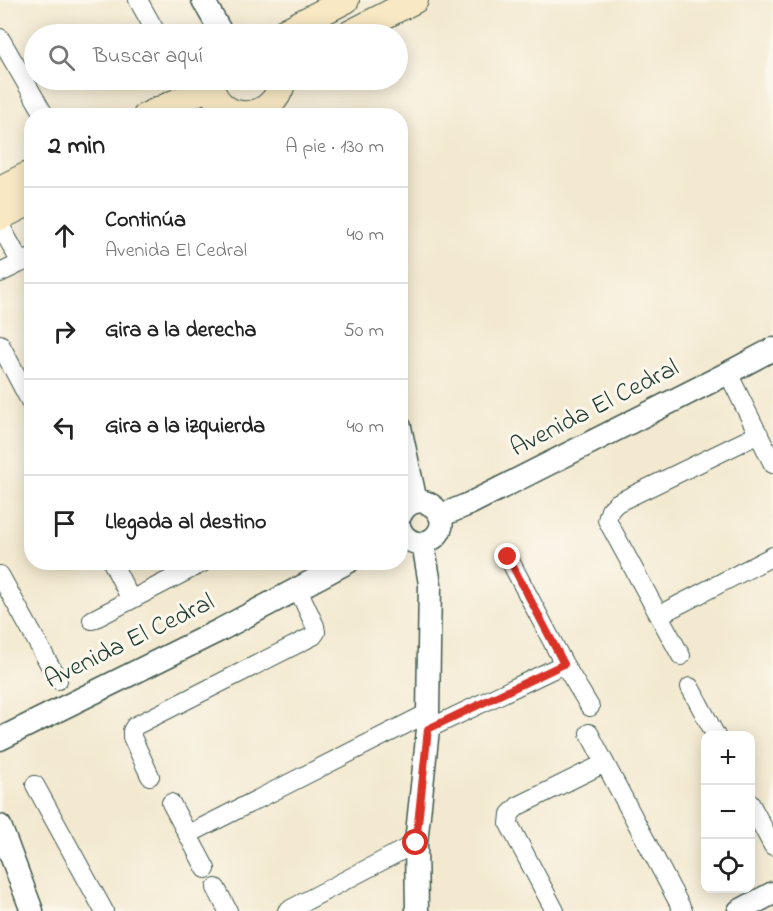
<!DOCTYPE html>
<html lang="es">
<head>
<meta charset="utf-8">
<style>
  :root { --surface:#fff; --page:#f2f2f2; --text:#222; --muted:#767676; --line:#e0e0e0 }
  body { margin:0; font-family:"Indie Flower",sans-serif; background:var(--page); color:var(--text) }
  .controls { position:absolute; right:18px; bottom:18px; display:grid; overflow:hidden; border-radius:12px; box-shadow:0 3px 15px #0003 }
  .controls button { width:54px; height:54px; display:grid; place-items:center; padding:0; border:0; border-bottom:2px solid var(--line); background:var(--surface); color:var(--text); font:30px sans-serif }
  .stop { position:absolute; width:18px; height:18px; margin:-14px; border:4px solid #d93025; border-radius:50%; background:#fff }
  .stop.end { background:#d93025; border-color:#fff; box-shadow:0 2px 6px #0008 }
  .list { margin:0; padding:0; list-style:none }
  h2 { display:flex; justify-content:space-between; align-items:center; height:78px; margin:0; padding:0 24px; font-size:26px }
  h2 small { font-size:20px; font-weight:400; color:var(--muted) }
  .list li { display:grid; grid-template-columns:39px 1fr auto; gap:18px; align-items:center; box-sizing:border-box; height:96px; padding:0 24px; border-top:2px solid var(--line) }
  .list b { display:block; font-size:22px; white-space:nowrap }
  .list p { margin:0; font-size:20px; white-space:nowrap; color:var(--muted) }
  .list em { font-size:20px; font-style:normal; color:var(--muted) }
  .icon { flex:none; width:33px; height:33px; fill:none; stroke:currentColor; stroke-width:2; stroke-linecap:round; stroke-linejoin:round }
  .map { position:relative; flex:none; width:773px; height:911px; overflow:hidden }
  .search { position:absolute; background:var(--surface); box-shadow:0 3px 15px #0003; left:24px; top:24px; width:384px; height:66px; display:flex; align-items:center; gap:15px; box-sizing:border-box; padding:0 21px; border-radius:33px; color:var(--muted); font-size:22px }
  .panel { position:absolute; background:var(--surface); box-shadow:0 3px 15px #0003; left:24px; top:108px; width:384px; height:462px; border-radius:24px }
  .map>svg:first-child { display:block }
</style>
</head>
<body>
<div class="map">
<svg width="773" height="911" viewBox="0 0 773 911">
  <rect width="100%" height="100%" fill="#fbf7ec"/>
  <filter id="ink" filterUnits="userSpaceOnUse"><feTurbulence type="fractalNoise" baseFrequency=".0167" numOctaves="2"/><feDisplacementMap in="SourceGraphic" scale="12" xChannelSelector="R" yChannelSelector="G"/><feConvolveMatrix kernelMatrix="1 2 1 2 8 2 1 2 1" color-interpolation-filters="sRGB"/></filter>
  <filter id="wash" filterUnits="userSpaceOnUse"><feTurbulence type="fractalNoise" baseFrequency=".008" numOctaves="4" result="noise"/><feDisplacementMap in="SourceGraphic" scale="24" xChannelSelector="R" yChannelSelector="G"/><feGaussianBlur stdDeviation="1.35" result="paint"/><feColorMatrix in="noise" values="0 0 0 0 0 0 0 0 0 0 0 0 0 0 0 0 0 1.4 0 .05"/><feComposite in="paint" operator="in"/></filter>
  <g filter="url(#wash)">
    <rect width="100%" height="100%" fill="#f3e9d0"/>
  </g>
  <g filter="url(#ink)">
    <g fill="none" stroke-linecap="round" stroke-linejoin="round">
      <g stroke="#3f574b" stroke-width="20">
        <path id="minor" d="M138 0 157 34
          M0 38 45 116
          M0 225 21 263
          M0 273 31 258
          M0 344 32 405
          M728 373 773 464
          M508 557 564 664 590 707
          M112 562 131 600
          M0 575 58 680
          M659 615 773 556
          M92 620 204 562
          M681 656 607 520 610 510 617 503 759 434
          M690 687 716 736
          M428 729 564 664
          M589 733 683 911
          M150 776 132 737V731L135 726 313 636 316 632 315 626 298 589
          M35 785 104 911
          M171 803 206 869
          M750 803 773 846
          M189 834 428 713
          M216 888 228 911
          M287 911 416 843
          M555 911 509 824 510 814 518 806 605 763"/>
      </g>
      <g stroke="#3f574b" stroke-width="25">
        <path id="tertiary" d="M203 0 222 34
          M400 427 416 502
          M400 516C415 483 458 514 435 537 430 541 424 544 418 543 409 542 403 536 400 529
          M440 516 469 504 728 373 773 349
          M0 739 220 630 348 562
          M0 826 32 911
          M417 911 416 843 428 729V713L430 584 423 543
          M739 911 773 893"/>
      </g>
      <g stroke="#3f574b" stroke-width="28">
        <path id="secondary" d="M280 34 346 0
          M349 34 415 0
          M210 80C214 125 274 126 283 80
          M146 116 211 86
          M0 189 32 173
          M0 217 32 201"/>
      </g>
      <use href="#minor" stroke="#fff" stroke-width="18"/>
      <use href="#tertiary" stroke="#fff" stroke-width="22"/>
      <use href="#secondary" stroke="#f8e8c3" stroke-width="26"/>
    </g>
  </g>
  <g fill="none" stroke-linecap="round" stroke-linejoin="round" filter="url(#ink)">
    <path stroke="#d93025" stroke-width="8" d="M416 843 428 729 564 664 508 557"/>
  </g>
  <g text-anchor="middle" dominant-baseline="central" stroke-width="6" stroke-linejoin="round" paint-order="stroke">
    <g font-size="26" fill="#1f3d34" stroke="#fbf7ec">
      <text transform="translate(595 409) rotate(-27)">Avenida El Cedral</text>
      <text transform="translate(130 642) rotate(-26)">Avenida El Cedral</text>
    </g>
  </g>
</svg>
<div class="controls">
<button>+</button>
<button>−</button>
<button><svg class="icon" aria-label="locate" viewBox="0 0 24 24"><circle cx="12" cy="12" r="6"/><path d="M12 2v4M12 18v4M2 12h4M18 12h4"/></svg></button>
</div>
<div class="stop" style="left:416px;top:843px"></div>
<div class="stop end" style="left:508px;top:557px"></div>
<div class="search"><svg class="icon" aria-label="search" viewBox="0 0 24 24"><circle cx="10" cy="10" r="6"/><path d="M15 15l6 6"/></svg>Buscar aquí</div>
<section class="panel">
<h2>2 min<small>A pie · 130 m</small></h2>
<ul class="list">
<li><svg class="icon" aria-label="ahead" viewBox="0 0 24 24"><path d="M12 20V5M6 11l6-6 6 6"/></svg><div><b>Continúa</b><p>Avenida El Cedral</p></div><em>40 m</em></li>
<li><svg class="icon" aria-label="right" viewBox="0 0 24 24"><path d="M7 20v-9h11M14 6l5 5-5 5"/></svg><div><b>Gira a la derecha</b></div><em>50 m</em></li>
<li><svg class="icon" aria-label="left" viewBox="0 0 24 24"><path d="M17 20v-9H6M10 6l-5 5 5 5"/></svg><div><b>Gira a la izquierda</b></div><em>40 m</em></li>
<li><svg class="icon" aria-label="arrive" viewBox="0 0 24 24"><path d="M6 21V4h12l-3 4 3 4H6"/></svg><div><b>Llegada al destino</b></div></li>
</ul>
</section>
</div>
</body>
</html>
